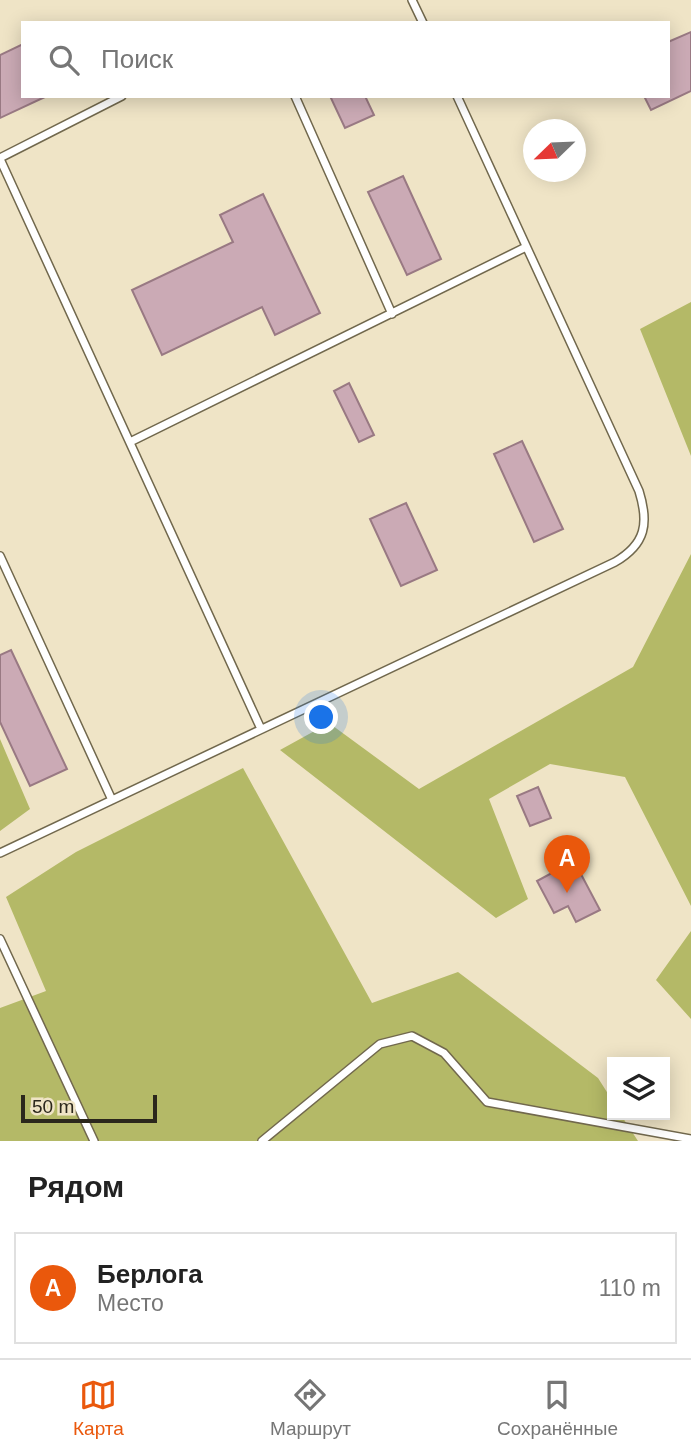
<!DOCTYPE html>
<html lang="ru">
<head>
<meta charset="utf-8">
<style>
  :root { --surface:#fff; --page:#f2f2f2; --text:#222; --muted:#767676; --line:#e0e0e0; --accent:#ea580c }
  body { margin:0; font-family:Arial,sans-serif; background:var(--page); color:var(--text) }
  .controls { position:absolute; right:21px; bottom:21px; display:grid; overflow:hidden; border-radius:0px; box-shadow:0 4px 18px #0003 }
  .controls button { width:63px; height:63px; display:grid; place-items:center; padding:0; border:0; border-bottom:2px solid var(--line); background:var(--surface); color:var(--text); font:35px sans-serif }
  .compass { position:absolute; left:523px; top:119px; width:63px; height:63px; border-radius:50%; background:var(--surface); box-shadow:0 4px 18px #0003; rotate:247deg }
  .scale { position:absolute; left:21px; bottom:18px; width:136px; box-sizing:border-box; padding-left:7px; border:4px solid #2b271c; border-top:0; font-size:19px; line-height:24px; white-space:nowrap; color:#2b271c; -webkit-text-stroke:5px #efe4c6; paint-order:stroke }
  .you { position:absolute; left:322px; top:718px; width:24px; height:24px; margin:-18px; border:5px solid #fff; border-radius:50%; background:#1a73e8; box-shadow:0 0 0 10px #1a73e833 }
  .badge { display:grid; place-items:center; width:46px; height:46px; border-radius:50%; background:var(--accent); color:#fff; font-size:23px; font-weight:700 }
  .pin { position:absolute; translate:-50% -58px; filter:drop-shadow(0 2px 4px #0008) }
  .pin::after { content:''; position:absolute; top:37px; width:24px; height:21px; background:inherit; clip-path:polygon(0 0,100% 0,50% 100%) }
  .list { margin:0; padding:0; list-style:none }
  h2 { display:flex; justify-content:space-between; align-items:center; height:91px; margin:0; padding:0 28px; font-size:30px }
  h2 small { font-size:23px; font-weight:400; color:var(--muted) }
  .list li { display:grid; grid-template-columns:46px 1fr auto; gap:21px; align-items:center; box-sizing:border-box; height:112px; margin:0 14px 14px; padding:0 14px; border:2px solid var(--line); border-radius:0px }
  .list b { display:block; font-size:26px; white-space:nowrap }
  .list p { margin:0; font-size:23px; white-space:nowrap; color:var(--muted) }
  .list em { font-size:23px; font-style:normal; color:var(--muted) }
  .icon { flex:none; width:38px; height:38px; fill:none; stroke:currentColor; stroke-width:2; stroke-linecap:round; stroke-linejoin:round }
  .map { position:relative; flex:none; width:691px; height:1141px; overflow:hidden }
  .search { position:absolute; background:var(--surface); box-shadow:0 4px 18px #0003; left:21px; right:21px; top:21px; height:77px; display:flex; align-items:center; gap:18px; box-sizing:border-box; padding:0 24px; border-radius:0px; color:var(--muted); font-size:26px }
  .sheet { height:217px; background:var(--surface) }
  nav { display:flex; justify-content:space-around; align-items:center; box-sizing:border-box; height:98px; border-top:2px solid var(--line); background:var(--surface); font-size:19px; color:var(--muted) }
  nav a { display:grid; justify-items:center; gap:4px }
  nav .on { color:var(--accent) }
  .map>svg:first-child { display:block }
</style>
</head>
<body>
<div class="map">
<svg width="691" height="1141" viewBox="0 0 691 1141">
  <rect width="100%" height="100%" fill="#efe4c6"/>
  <path fill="#b4b967" d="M691 302V456L640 329Z
    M691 554V906L625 777 550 764 489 799 528 899 496 918 280 750 329 723 419 789 633 667Z
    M0 739 30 809 0 831Z
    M243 768 372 1003 458 972 598 1078 612 1100V1115H621L638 1141H0V1008L46 991 6 897 76 852Z
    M691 931V1019L656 980Z"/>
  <path fill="#cbaab5" stroke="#997983" stroke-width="2" d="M691 32V91L651 110 644 96H668V42Z
    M23 44V96H47L0 118V55Z
    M330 96H365L374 115 345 128Z
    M403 176 441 259 407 275 368 192Z
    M263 194 320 313 275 335 262 307 162 355 132 290 233 242 220 215Z
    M349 383 374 435 359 442 334 391Z
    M522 441 563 529 534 542 494 454Z
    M406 503 437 570 401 586 370 519Z
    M11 650 67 769 30 786 0 722V655Z
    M538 787 551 818 530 826 517 796Z
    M574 861 600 910 576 922 568 906 554 913 537 881Z"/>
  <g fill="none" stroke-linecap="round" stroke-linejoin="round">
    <g stroke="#71684d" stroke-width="10">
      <path id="lane" d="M412 0 423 23
        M295 96 392 314
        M0 158 122 96
        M0 159 261 729
        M130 442 526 247
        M0 556 112 800
        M0 853 615 562C646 544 649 523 639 491L457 96
        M0 939 94 1141
        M262 1141 380 1044 412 1036 444 1053 487 1102 691 1139"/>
    </g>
    <use href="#lane" stroke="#fff" stroke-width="7"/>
  </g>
</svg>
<div class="controls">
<button><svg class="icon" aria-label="layers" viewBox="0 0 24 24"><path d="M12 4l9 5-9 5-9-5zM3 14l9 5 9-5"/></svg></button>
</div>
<svg class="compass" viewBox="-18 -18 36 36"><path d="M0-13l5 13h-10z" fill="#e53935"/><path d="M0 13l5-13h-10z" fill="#767676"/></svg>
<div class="scale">50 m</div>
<div class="you"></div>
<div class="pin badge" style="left:567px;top:893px">A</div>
<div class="search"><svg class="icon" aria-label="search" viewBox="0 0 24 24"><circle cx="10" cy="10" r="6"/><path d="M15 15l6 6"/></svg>Поиск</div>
</div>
<section class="sheet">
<h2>Рядом<small></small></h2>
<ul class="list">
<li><span class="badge">A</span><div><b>Берлога</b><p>Место</p></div><em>110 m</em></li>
</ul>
</section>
<nav>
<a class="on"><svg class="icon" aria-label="map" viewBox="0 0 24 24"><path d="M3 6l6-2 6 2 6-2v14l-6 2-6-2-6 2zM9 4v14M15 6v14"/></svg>Карта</a>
<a><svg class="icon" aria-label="directions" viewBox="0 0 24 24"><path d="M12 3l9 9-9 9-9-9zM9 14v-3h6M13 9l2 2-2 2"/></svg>Маршрут</a>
<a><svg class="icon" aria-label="saved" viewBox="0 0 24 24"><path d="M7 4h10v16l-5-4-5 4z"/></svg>Сохранённые</a>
</nav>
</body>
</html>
